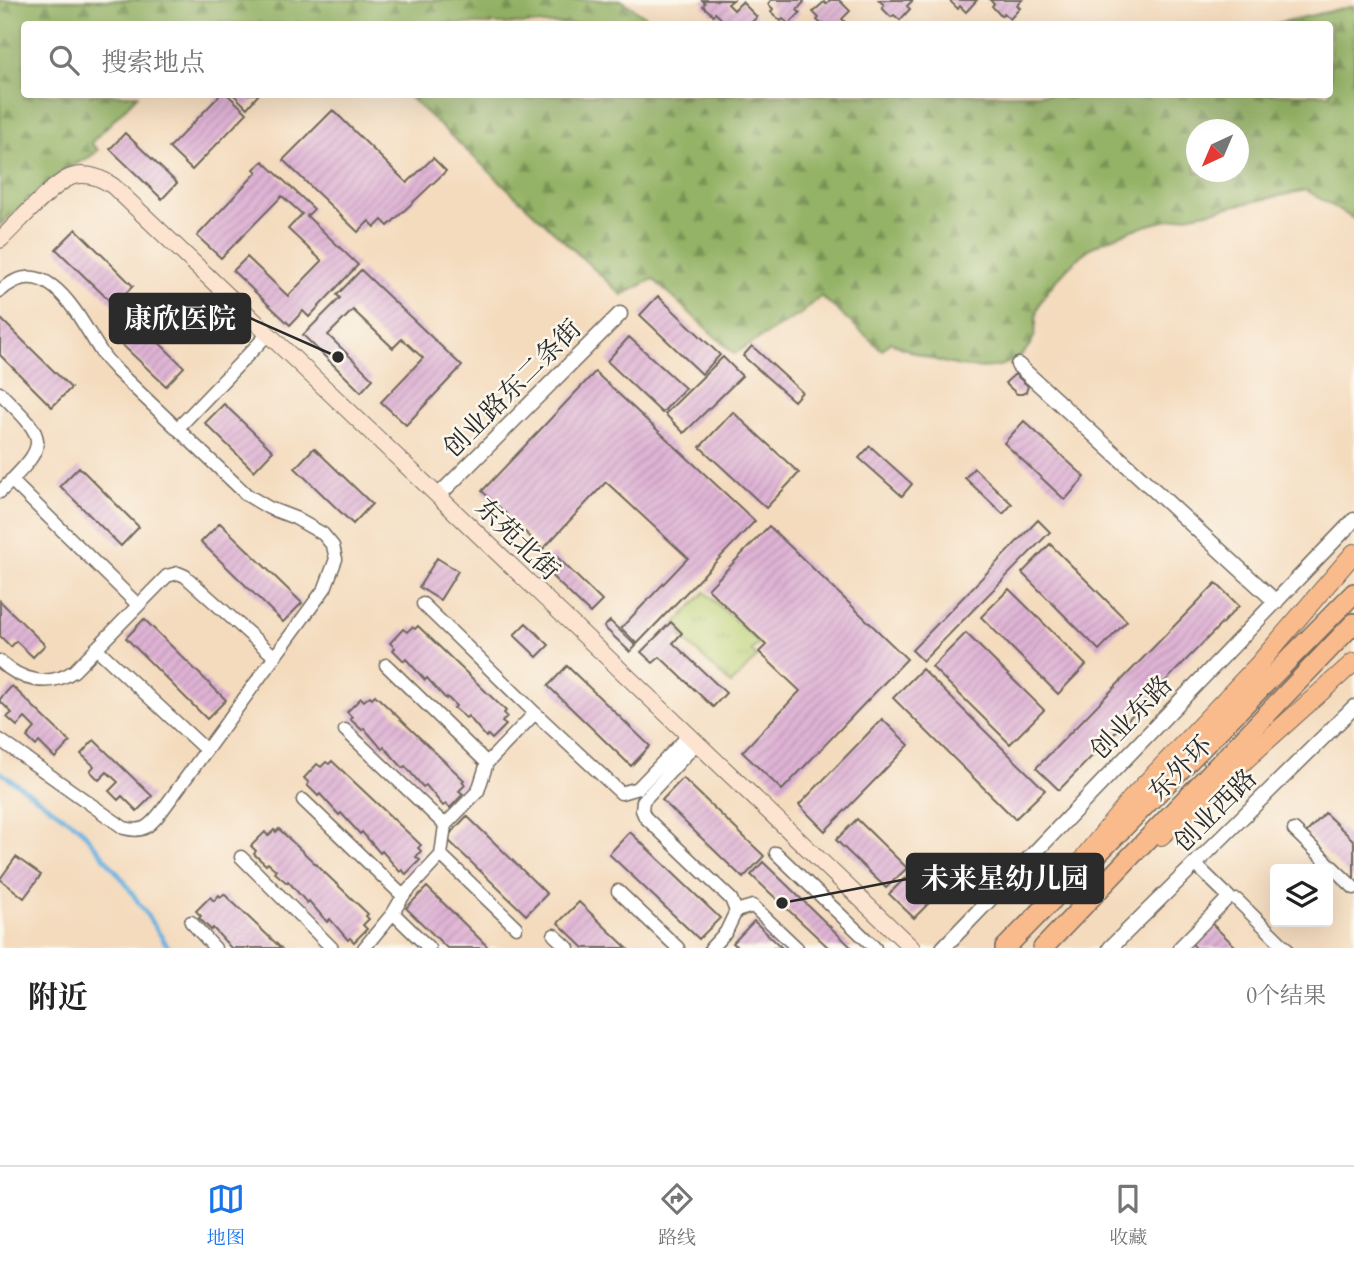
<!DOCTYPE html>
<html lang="zh">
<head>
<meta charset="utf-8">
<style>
  :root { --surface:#fff; --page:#f6f6f6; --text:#222; --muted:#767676; --line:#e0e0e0; --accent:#1a73e8 }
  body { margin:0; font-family:"EB Garamond","Noto Serif SC",serif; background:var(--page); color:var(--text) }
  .controls { position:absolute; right:21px; bottom:21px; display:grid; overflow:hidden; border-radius:7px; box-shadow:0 7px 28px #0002 }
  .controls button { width:63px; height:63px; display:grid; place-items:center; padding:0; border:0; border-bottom:2px solid var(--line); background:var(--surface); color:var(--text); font:35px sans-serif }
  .compass { position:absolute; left:1186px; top:119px; width:63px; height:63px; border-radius:50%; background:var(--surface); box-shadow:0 7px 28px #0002; rotate:224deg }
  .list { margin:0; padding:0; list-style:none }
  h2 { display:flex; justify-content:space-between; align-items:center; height:91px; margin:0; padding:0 28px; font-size:30px }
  h2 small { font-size:23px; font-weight:400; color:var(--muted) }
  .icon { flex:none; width:38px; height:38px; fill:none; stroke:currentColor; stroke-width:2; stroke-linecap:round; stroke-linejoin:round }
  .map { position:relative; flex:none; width:1354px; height:948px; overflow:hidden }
  .search { position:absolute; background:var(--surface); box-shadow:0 7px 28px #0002; left:21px; right:21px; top:21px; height:77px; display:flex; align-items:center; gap:18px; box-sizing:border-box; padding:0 24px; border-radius:7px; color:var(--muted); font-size:26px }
  .sheet { height:217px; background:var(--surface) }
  nav { display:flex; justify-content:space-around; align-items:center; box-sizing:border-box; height:98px; border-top:2px solid var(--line); background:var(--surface); font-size:19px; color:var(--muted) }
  nav a { display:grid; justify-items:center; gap:4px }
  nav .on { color:var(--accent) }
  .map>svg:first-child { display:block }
</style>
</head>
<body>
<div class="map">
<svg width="1354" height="948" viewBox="0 0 1354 948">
  <defs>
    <pattern id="grass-tufts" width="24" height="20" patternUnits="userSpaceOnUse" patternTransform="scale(1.75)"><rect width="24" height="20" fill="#bbd175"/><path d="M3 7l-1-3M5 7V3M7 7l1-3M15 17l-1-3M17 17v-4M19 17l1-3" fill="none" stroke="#a1b465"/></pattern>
    <pattern id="forest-firs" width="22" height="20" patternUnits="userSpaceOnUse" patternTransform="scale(1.75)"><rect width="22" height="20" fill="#94b366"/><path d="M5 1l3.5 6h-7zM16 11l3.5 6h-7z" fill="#799254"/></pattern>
    <pattern id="building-hatch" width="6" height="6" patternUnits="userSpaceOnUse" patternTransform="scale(1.75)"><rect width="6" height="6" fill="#deb2d4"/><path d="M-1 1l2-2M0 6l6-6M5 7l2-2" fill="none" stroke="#bf99b6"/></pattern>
  </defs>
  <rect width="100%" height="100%" fill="#fbf7ec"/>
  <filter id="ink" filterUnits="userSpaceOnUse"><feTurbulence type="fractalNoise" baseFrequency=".0143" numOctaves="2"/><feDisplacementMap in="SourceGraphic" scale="14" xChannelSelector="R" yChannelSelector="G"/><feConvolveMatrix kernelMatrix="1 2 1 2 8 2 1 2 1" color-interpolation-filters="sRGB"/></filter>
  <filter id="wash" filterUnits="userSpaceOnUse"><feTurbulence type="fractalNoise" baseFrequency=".00686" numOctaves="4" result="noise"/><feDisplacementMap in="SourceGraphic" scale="28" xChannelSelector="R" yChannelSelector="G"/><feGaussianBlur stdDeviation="1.57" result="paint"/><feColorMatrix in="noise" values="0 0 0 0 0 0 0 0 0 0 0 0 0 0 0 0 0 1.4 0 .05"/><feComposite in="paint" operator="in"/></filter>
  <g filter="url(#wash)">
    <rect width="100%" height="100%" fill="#f4dbbe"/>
    <path fill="url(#grass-tufts)" stroke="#737e50" stroke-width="2" d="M705 592 759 643 751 651 757 657 731 684 681 637 684 633 675 624Z"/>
    <path fill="url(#forest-firs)" stroke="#606f48" stroke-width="2" fill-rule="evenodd" d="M0 0H621L657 24H237L231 22 206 24H24V94L138 95 91 143 98 150C87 162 77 161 65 170 42 186 21 206 0 225Z
      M1354 6V219L1306 190C1271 198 1236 205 1202 213 1165 220 1130 228 1096 245 1079 253 1041 293 1037 311 1035 319 1037 329 1034 337 1010 392 928 360 890 342L882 350 821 296 802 313 734 354 653 279 622 295 407 95 1330 94V24H1273ZM1196 130H1238V172H1196Z"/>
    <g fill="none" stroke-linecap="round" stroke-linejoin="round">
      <path stroke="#68b2e0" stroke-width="4.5" d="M0 772 80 828 124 881 169 948"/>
    </g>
    <g id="blocks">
      <path fill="url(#building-hatch)" d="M702 0H733L728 4 734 10 742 2 757 17 750 24H727L715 13 713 15 703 6 705 3Z
        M771 0H802L804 2 797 10 800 13 789 24 783 19 781 21 771 12 773 9 768 4Z
        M830 0H839L850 11 842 19 845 22 843 24H821L817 20 819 18 813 12 824 2 826 4Z
        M879 0H913L907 6 910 9 900 20 894 15 891 17 882 8 884 5Z
        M949 0H977L966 12 960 6 958 9Z
        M990 0H1022L1017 5 1020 8 1010 19 1004 13 1001 16 992 6 994 4Z
        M221 94H227L247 113 192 170 169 148Z
        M233 94H259L247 108Z
        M333 110 407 183 433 158 446 171 388 226 382 220 375 227 369 221 358 232 283 160Z
        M125 133 177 183 162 199 110 149Z
        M263 161 314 209 307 216 358 265 309 317 303 311 290 325 233 271 247 257 288 296 322 261 288 229 302 214 282 196 221 258 197 236 257 172 254 169Z
        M76 229 133 286 114 305 56 249Z
        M361 270 462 366 406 425 381 402 423 358 402 339 393 348 353 310 328 335 373 379 361 392 303 335 340 298 337 295Z
        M658 296 720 355 702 374 640 315Z
        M0 318 71 388 52 407 0 355Z
        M135 319 184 367 166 386 116 339Z
        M629 337 685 388 662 413 607 361Z
        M752 346 802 392 794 401 743 356Z
        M723 357 742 376 684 433 665 414Z
        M595 372 755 521 637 644 621 628 688 558 606 482 543 549 482 491Z
        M1015 374 1028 386 1026 392 1022 394H1017L1005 383Z
        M224 404 273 451 254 471 205 423Z
        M733 412 799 473 766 508 700 447Z
        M1024 421 1085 477 1065 500 1004 443Z
        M870 446 912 484 902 496 859 458Z
        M314 448 372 504 353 524 295 468Z
        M79 467 139 527 121 546 60 486Z
        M974 468 1012 504 1003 514 965 478Z
        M1038 520 1050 532 923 661 912 650Z
        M220 523 302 603 283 622 201 542Z
        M769 526 907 659 782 790 742 752 800 691 759 652 766 645 708 589Z
        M1050 544 1127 621 1099 650 1022 573Z
        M553 553 602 601 590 613 540 565Z
        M437 558 458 571 440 600 419 587Z
        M1216 583 1239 606 1059 790 1036 768Z
        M1009 589 1086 665 1058 694 981 617Z
        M0 601 45 645 33 657 16 641 11 647 0 636Z
        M144 619 226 700 207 719 126 638Z
        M610 621 636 646 630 652 604 627Z
        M671 622 682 633 673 643 726 693 713 707 660 657 653 663 641 652Z
        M526 623 549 645 537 657 514 635Z
        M418 626 506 711 504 713 507 716 502 722 506 725 492 739 488 735 486 737 468 716 466 718 454 708 456 706 447 697 446 699 427 678 425 680 406 659 404 661 393 650 395 648 390 643 403 629 407 632 412 627 415 629Z
        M966 633 1044 710 1010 744 932 667Z
        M567 666 650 746 631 766 548 686Z
        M922 669 1045 790 1015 819 893 698Z
        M12 686 70 742 55 758 39 742 36 746 27 737 35 728 25 718 17 726 7 717 12 713 0 701V699Z
        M375 695 464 780 462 782 465 785 459 791 463 794 450 808 446 804 443 806 426 785 423 787 405 766 403 768 384 747 382 749 364 728 362 730 350 719 352 717 347 712 361 698 364 701 370 696 372 698Z
        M882 719 909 745 825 831 799 805Z
        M94 740 152 796 137 811 122 796 118 800 109 791 118 782 107 772 99 780 90 771 94 766 81 754Z
        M332 761 421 845 418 848 421 851 416 857 420 860 406 874 402 870 400 872 382 851 380 853 362 832 360 834 341 813 339 815 320 794 318 796 307 785 309 783 304 778 317 764 321 767 326 762 329 764Z
        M683 778 764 856 743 878 662 800Z
        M1325 813 1354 841V880L1306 833Z
        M467 816 547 894 526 915 446 838Z
        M857 819 907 868 886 888 836 840Z
        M279 829 368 914 366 916 369 919 363 925 367 929 354 942 350 938 348 940 330 919 327 922 309 901 307 903 288 881 287 883 274 872 276 870 268 863 266 865 254 854 256 851 251 846 265 832 268 836 274 830 276 832Z
        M630 832 720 918 699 939 609 854Z
        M16 857 41 875 24 898 0 879Z
        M763 862 852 948H829L751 875Z
        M905 878 930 902 914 918 889 894Z
        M427 887 489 948H447L406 908Z
        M224 894 281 948H231L213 928 211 930 199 918 201 916 196 911 210 897 214 901 219 895 221 897Z
        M579 902 627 948H584L558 923Z
        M754 921 782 948H738L733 943Z
        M1211 923 1237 948H1196L1191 943Z"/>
    </g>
  </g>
  <g filter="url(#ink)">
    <use href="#blocks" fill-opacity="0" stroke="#71695e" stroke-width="2"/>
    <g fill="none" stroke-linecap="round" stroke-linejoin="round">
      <g stroke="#71695e" stroke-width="15">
        <path id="minor" d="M0 291C48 249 78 317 100 350 104 358 111 364 117 371L247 495 269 508 295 518 323 534 333 546 336 559 325 588 161 812C149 827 143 833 124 828L0 740
          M0 393C49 441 50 442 0 492
          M177 429 268 334
          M11 480 138 605
          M423 604 535 713
          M96 648 206 750
          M0 661C21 681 49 688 74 671L167 576 178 573 185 576 275 657
          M386 665 487 763
          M345 730 445 825
          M697 743 643 801 642 810 645 817 731 899 736 911 726 932 711 948
          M303 800 403 896
          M1294 830 1354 888
          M776 853 875 948
          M441 855 516 927
          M241 857 332 948
          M618 891 678 948
          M1237 900 1286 948
          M736 911 753 906 797 948
          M393 913 429 948
          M191 922 215 948
          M554 935 568 948
          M364 948 393 913 403 896 441 855 445 825 478 791 487 763 535 713 621 793 638 788 689 735
          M1179 948 1229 897 1195 864"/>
      </g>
      <g stroke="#71695e" stroke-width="17">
        <path id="tertiary" d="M1018 365 1276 602
          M438 496 620 314
          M943 948 1354 520
          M1110 948 1354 707"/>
      </g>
      <g stroke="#71695e" stroke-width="18">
        <path id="secondary" d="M0 240C16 225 52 184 71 177 86 172 100 177 113 186L912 948"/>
      </g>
      <g stroke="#71695e" stroke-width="20">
        <path id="primary" d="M1161 836 1354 662
          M1085 856 1131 799 1257 666 1354 553"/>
      </g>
      <g stroke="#71695e" stroke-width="22">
        <path id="trunk" d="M1005 948 1354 593
          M1043 948 1354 623"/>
      </g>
      <use href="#minor" stroke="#fff" stroke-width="12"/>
      <use href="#tertiary" stroke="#fff" stroke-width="14"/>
      <use href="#secondary" stroke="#fde4d1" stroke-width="16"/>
      <use href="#primary" stroke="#fabb8c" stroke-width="18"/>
      <use href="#trunk" stroke="#fabb8c" stroke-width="19"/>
    </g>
  </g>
  <g text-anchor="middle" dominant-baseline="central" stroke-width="5" stroke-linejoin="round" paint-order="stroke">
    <g font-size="26" fill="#2b2b2b" stroke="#fbf7ec">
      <text transform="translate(512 388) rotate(-45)">创业路东二条街</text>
      <text transform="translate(518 539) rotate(44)">东苑北街</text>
      <text transform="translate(1131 717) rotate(-46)">创业东路</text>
      <text transform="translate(1180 768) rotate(-46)">东外环</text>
      <text transform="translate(1215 810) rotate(-45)">创业西路</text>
    </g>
  </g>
  <path fill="none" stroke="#2b2b2b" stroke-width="2.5" d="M338 357L250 318M782 903L907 879"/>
  <g fill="#2b2b2b" stroke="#fbf7ec" stroke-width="2.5">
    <circle cx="338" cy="357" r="7"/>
    <circle cx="782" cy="903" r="7"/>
  </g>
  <g fill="#2b2b2b" stroke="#2b2b2b" stroke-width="2.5">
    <rect x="110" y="294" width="140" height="49" rx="7"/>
    <rect x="907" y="854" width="196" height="49" rx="7"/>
  </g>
  <g font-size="28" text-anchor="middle" font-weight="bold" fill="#fff">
    <text x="180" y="328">康欣医院</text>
    <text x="1005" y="888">未来星幼儿园</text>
  </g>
</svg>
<div class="controls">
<button><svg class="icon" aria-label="layers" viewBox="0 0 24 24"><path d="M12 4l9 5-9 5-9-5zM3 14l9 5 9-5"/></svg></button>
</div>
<svg class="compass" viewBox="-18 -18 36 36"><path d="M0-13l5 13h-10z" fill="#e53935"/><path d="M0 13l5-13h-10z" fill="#767676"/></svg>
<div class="search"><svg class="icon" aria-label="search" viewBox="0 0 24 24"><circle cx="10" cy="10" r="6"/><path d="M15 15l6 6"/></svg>搜索地点</div>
</div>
<section class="sheet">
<h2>附近<small>0个结果</small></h2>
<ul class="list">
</ul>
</section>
<nav>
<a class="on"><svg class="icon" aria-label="map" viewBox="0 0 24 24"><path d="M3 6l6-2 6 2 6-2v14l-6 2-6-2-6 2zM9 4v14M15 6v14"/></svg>地图</a>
<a><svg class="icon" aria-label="directions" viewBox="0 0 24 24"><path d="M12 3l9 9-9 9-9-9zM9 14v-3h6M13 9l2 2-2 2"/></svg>路线</a>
<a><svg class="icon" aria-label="saved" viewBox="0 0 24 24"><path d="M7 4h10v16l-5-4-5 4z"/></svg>收藏</a>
</nav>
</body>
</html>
